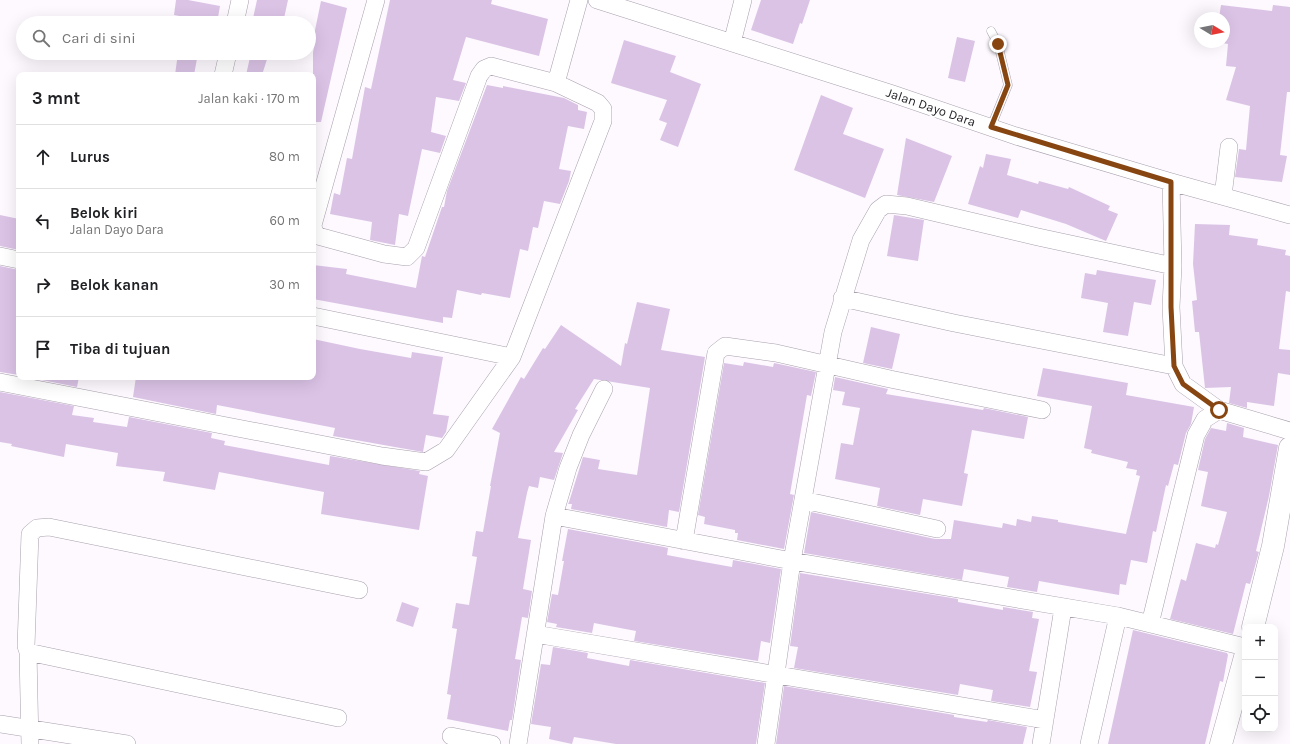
<!DOCTYPE html>
<html lang="id">
<head>
<meta charset="utf-8">
<style>
  :root { --surface:#fff; --page:#f2f2f2; --text:#202124; --muted:#757577; --line:#e0e0e0 }
  body { margin:0; font-family:Karla,sans-serif; background:var(--page); color:var(--text) }
  .controls { position:absolute; right:12px; bottom:12px; display:grid; overflow:hidden; border-radius:8px; box-shadow:0 4px 16px #0002 }
  .controls button { width:36px; height:36px; display:grid; place-items:center; padding:0; border:0; border-bottom:1px solid var(--line); background:var(--surface); color:var(--text); font:20px sans-serif }
  .compass { position:absolute; left:1194px; top:12px; width:36px; height:36px; border-radius:50%; background:var(--surface); box-shadow:0 4px 16px #0002; rotate:100deg }
  .stop { position:absolute; width:12px; height:12px; margin:-9px; border:3px solid #874611; border-radius:50%; background:#fff }
  .stop.end { background:#874611; border-color:#fff; box-shadow:0 1px 4px #0008 }
  .list { margin:0; padding:0; list-style:none }
  h2 { display:flex; justify-content:space-between; align-items:center; height:52px; margin:0; padding:0 16px; font-size:17px }
  h2 small { font-size:13px; font-weight:400; color:var(--muted) }
  .list li { display:grid; grid-template-columns:26px 1fr auto; gap:12px; align-items:center; box-sizing:border-box; height:64px; padding:0 16px; border-top:1px solid var(--line) }
  .list b { display:block; font-size:15px; white-space:nowrap }
  .list p { margin:0; font-size:13px; white-space:nowrap; color:var(--muted) }
  .list em { font-size:13px; font-style:normal; color:var(--muted) }
  .icon { flex:none; width:22px; height:22px; fill:none; stroke:currentColor; stroke-width:2; stroke-linecap:round; stroke-linejoin:round }
  .map { position:relative; flex:none; width:1290px; height:744px; overflow:hidden }
  .search { position:absolute; background:var(--surface); box-shadow:0 4px 16px #0002; left:16px; top:16px; width:300px; height:44px; display:flex; align-items:center; gap:10px; box-sizing:border-box; padding:0 14px; border-radius:22px; color:var(--muted); font-size:15px }
  .panel { position:absolute; background:var(--surface); box-shadow:0 4px 16px #0002; left:16px; top:72px; width:300px; height:308px; border-radius:8px }
  .map>svg:first-child { display:block }
</style>
</head>
<body>
<div class="map">
<svg width="1290" height="744" viewBox="0 0 1290 744">
  <rect width="100%" height="100%" fill="#fdf9ff"/>
  <path fill="#dbc3e6" d="M176 0H188L220 6 217 23 174 15Z
    M257 0H288L283 23H252Z
    M390 0H492L491 4 548 19 539 56 466 37 453 80 466 83 459 101 436 97 431 132 446 136 440 153 422 149 408 216 399 214 395 245 370 240 372 222 330 214 334 193 340 195 347 158 352 159 365 87 371 89Z
    M761 0H810L802 24 800 23 793 44 751 30Z
    M321 1 347 8 321 122H313V53L315 40H313Z
    M1221 5 1272 11 1273 5 1290 7V92H1287L1280 155 1287 156 1282 182 1235 177 1239 149 1246 150 1250 106 1226 100 1236 67 1226 66 1228 44 1216 42H1224V18H1219Z
    M957 37 975 41 965 82 948 78Z
    M624 40 676 56 670 72 701 84 678 147 660 140 667 123 659 120 667 100 611 83Z
    M178 53H198L194 75H175Z
    M251 53H269L262 75H246Z
    M487 85 503 88V86L564 98 578 105V110L587 112 584 129 568 126 559 169 571 171 569 181 560 204 544 201 538 228 533 227 528 251 520 249 510 298 482 293 481 295 457 290 452 318 443 317V323L313 299V265L347 269 346 274 416 288 422 256 425 257 442 207H444L447 191Z
    M821 95 853 108 843 134 884 149 865 198 794 170Z
    M906 138 952 156 934 202 897 195Z
    M986 154 1011 159 1007 175 1038 184 1039 181 1068 189 1069 187 1110 206 1108 210 1118 214 1106 241 1066 224 1021 210 1018 218 968 204 980 166 983 168Z
    M0 215 19 219V250L0 246Z
    M894 215 924 220 918 261 887 256Z
    M1195 224 1230 225 1229 235 1258 239 1257 245 1286 250 1285 255 1290 256V292L1286 291 1279 349 1290 350V375L1278 373 1274 406 1247 402V408L1229 403 1231 387 1205 388 1199 332H1195L1192 301 1197 300 1193 264Z
    M0 266 19 270V375L0 372Z
    M1097 270 1156 280 1151 305 1134 302 1128 336 1103 332 1108 303 1081 298 1085 273 1096 275Z
    M637 302 670 309 661 350 705 357 679 512 669 510 667 527 571 509 572 504H568L569 502 583 457 600 460 598 469 637 475 650 388 594 379 575 409 578 410 554 452 563 453 554 480 540 477 538 488 529 486 527 493 518 538 531 540 523 589 532 591 528 618 522 617 515 659 521 660 512 720H510L508 731 447 719 451 695 447 694 457 629 452 628 456 603 469 605 477 557 472 556 476 531 483 532 491 486H490L500 433 492 429 521 377 524 379 543 348 545 349 561 325 621 366 625 343 627 344Z
    M871 327 900 334 892 369 863 363Z
    M313 339 360 349 411 358 412 352 443 357 433 414 449 416 446 432 442 438 426 435 423 452 333 436 335 428 217 405 216 414 133 397 136 377H313Z
    M744 362 773 367 774 363 816 372 811 396 807 395 790 494 794 495 784 549 737 540 738 533H735V530L704 524 705 517 698 515 724 363 743 366Z
    M1043 368 1128 383 1126 395 1194 407 1191 424 1186 433 1178 465 1174 464 1168 486 1166 485 1156 532 1153 531 1147 563 1131 560 1126 585 1120 584 1119 595 1039 581 1037 592 1007 587 1009 577 964 569 962 580 804 553 811 512 935 539H951L954 520 1002 528 1003 523 1016 526 1017 519 1031 522 1032 516 1058 520V522L1126 534 1140 476 1136 475 1137 470 1126 468 1128 462 1091 453 1092 450 1084 448 1092 406 1037 396Z
    M27 377H79L77 387Z
    M835 377 888 389 886 394 983 410 984 408 1028 417 1024 439 972 430 964 473 968 474 962 506 923 499 920 515 877 506 880 488 835 479 841 443 853 445 860 408 842 405 845 392 833 390Z
    M0 392 74 406 72 415 94 418 93 422 127 427 129 417 212 433 211 438 225 441 224 445 329 465 330 456 420 471 419 474 428 476 419 530 321 514 324 492 219 472 215 490 163 481 165 472 116 466 118 453 66 444 64 457 11 446 12 444 0 442Z
    M1227 423 1244 428 1243 437 1278 445 1269 496 1256 551 1259 552 1250 584 1246 583 1233 634 1170 619 1181 579 1186 581 1196 543 1215 548 1216 544 1218 545 1227 512 1201 506 1208 472 1198 470 1205 439 1211 428 1226 431Z
    M568 529 664 547 668 548 667 555 704 562 732 567 733 560 781 569 770 643 761 641 758 661 634 641 636 631 594 623 592 633 556 627 557 624 547 622 552 594 558 595 564 561H562Z
    M800 573 958 599V602L1003 610V607L1033 612 1032 618 1039 619 1029 671 1037 672 1030 707 991 701 993 690 960 684 958 695 794 668 798 647 790 646Z
    M402 602 419 608 413 627 396 621Z
    M1133 630 1227 653 1228 655 1223 682 1220 681 1205 744H1108Z
    M553 647 588 653 587 658 629 666 630 660 765 683 756 744H616L574 737 572 744 549 739 551 727 531 724 541 664 550 665Z
    M784 686 954 715V717L987 722 988 720 1027 727 1023 744H776Z"/>
  <g fill="none" stroke-linecap="round" stroke-linejoin="round">
    <g stroke="#a9a0ad" stroke-width="9">
      <path id="lane" d="M991 127 1008 85 998 44 991 31"/>
    </g>
    <g stroke="#a9a0ad" stroke-width="18">
      <path id="street" d="M376 0 313 225 314 231 318 236 384 254 407 257 416 248 479 76 484 69 491 66 556 83
        M597 0 893 94 1016 136 1171 182 1290 215
        M235 23 240 0
        M732 43 743 0
        M223 75 228 53
        M1171 182 1173 266 1171 307 1174 366 1183 384 1219 410
        M1223 196 1229 147
        M0 256 19 260
        M842 298 954 323 1174 366
        M313 316 512 357 603 121V109L598 103 556 83 579 0
        M0 382 382 456 426 462 446 450 512 357
        M803 500 937 529
        M554 516 792 561 1118 616 1245 647
        M684 541 716 353 725 346 776 353 890 379 1042 410
        M1150 624 1196 435 1205 419 1219 410 1290 431
        M535 634 1045 720
        M28 652 30 744
        M338 718 28 652 26 646 30 534 37 528 49 527 359 590
        M0 724 127 744
        M451 736 492 744
        M518 744 554 516 568 468 581 435 604 389
        M766 744 792 561 833 332 861 240 878 210 886 204 907 206 1038 237 1173 266
        M1041 744 1063 608
        M1089 744 1118 616"/>
    </g>
    <g stroke="#a9a0ad" stroke-width="23">
      <path id="secondary" d="M1253 627 1273 546 1290 448
        M1221 744 1245 657"/>
    </g>
    <use href="#lane" stroke="#fff" stroke-width="8"/>
    <use href="#street" stroke="#fff" stroke-width="17"/>
    <use href="#secondary" stroke="#fff" stroke-width="22"/>
  </g>
  <g fill="none" stroke-linecap="round" stroke-linejoin="round">
    <path stroke="#874611" stroke-width="5" d="M998 44 1008 85 991 127 1171 182V307L1174 366 1183 384 1219 410"/>
  </g>
  <g text-anchor="middle" dominant-baseline="central" stroke-width="4" stroke-linejoin="round" paint-order="stroke">
    <g font-size="13" fill="#29262b" stroke="#fff">
      <text transform="translate(931 107) rotate(19)">Jalan Dayo Dara</text>
    </g>
  </g>
</svg>
<div class="controls">
<button>+</button>
<button>−</button>
<button><svg class="icon" aria-label="locate" viewBox="0 0 24 24"><circle cx="12" cy="12" r="6"/><path d="M12 2v4M12 18v4M2 12h4M18 12h4"/></svg></button>
</div>
<svg class="compass" viewBox="-18 -18 36 36"><path d="M0-13l5 13h-10z" fill="#e53935"/><path d="M0 13l5-13h-10z" fill="#757577"/></svg>
<div class="stop" style="left:1219px;top:410px"></div>
<div class="stop end" style="left:998px;top:44px"></div>
<div class="search"><svg class="icon" aria-label="search" viewBox="0 0 24 24"><circle cx="10" cy="10" r="6"/><path d="M15 15l6 6"/></svg>Cari di sini</div>
<section class="panel">
<h2>3 mnt<small>Jalan kaki · 170 m</small></h2>
<ul class="list">
<li><svg class="icon" aria-label="ahead" viewBox="0 0 24 24"><path d="M12 20V5M6 11l6-6 6 6"/></svg><div><b>Lurus</b></div><em>80 m</em></li>
<li><svg class="icon" aria-label="left" viewBox="0 0 24 24"><path d="M17 20v-9H6M10 6l-5 5 5 5"/></svg><div><b>Belok kiri</b><p>Jalan Dayo Dara</p></div><em>60 m</em></li>
<li><svg class="icon" aria-label="right" viewBox="0 0 24 24"><path d="M7 20v-9h11M14 6l5 5-5 5"/></svg><div><b>Belok kanan</b></div><em>30 m</em></li>
<li><svg class="icon" aria-label="arrive" viewBox="0 0 24 24"><path d="M6 21V4h12l-3 4 3 4H6"/></svg><div><b>Tiba di tujuan</b></div></li>
</ul>
</section>
</div>
</body>
</html>
